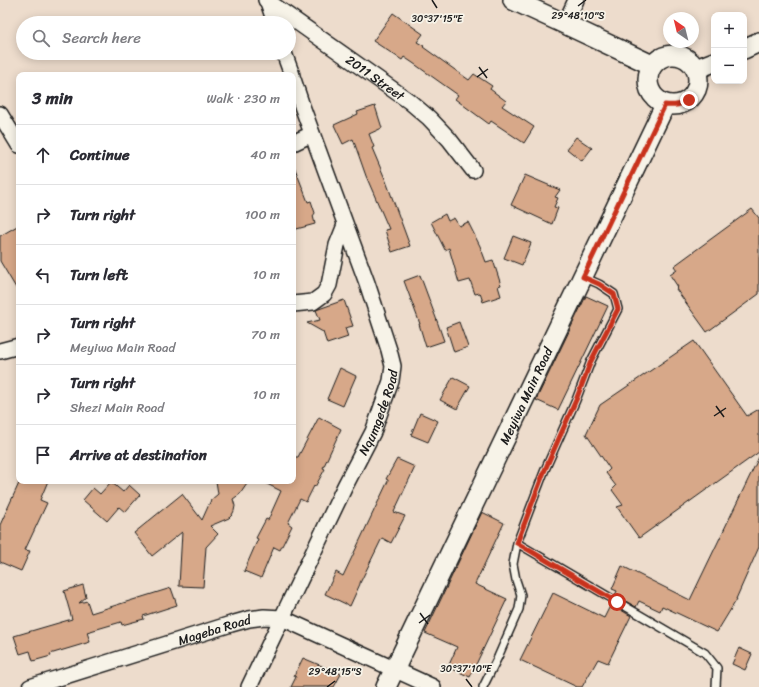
<!DOCTYPE html>
<html lang="en">
<head>
<meta charset="utf-8">
<style>
  :root { --surface:#fff; --page:#f2f2f3; --text:#2b2b33; --muted:#7c7c81; --line:#e1e1e2 }
  body { margin:0; font-family:Sriracha,sans-serif; background:var(--page); color:var(--text) }
  .controls { position:absolute; right:12px; top:12px; display:grid; overflow:hidden; border-radius:8px; box-shadow:0 2px 10px #0003 }
  .controls button { width:36px; height:36px; display:grid; place-items:center; padding:0; border:0; border-bottom:1px solid var(--line); background:var(--surface); color:var(--text); font:20px sans-serif }
  .compass { position:absolute; left:663px; top:12px; width:36px; height:36px; border-radius:50%; background:var(--surface); box-shadow:0 2px 10px #0003; rotate:325deg }
  .stop { position:absolute; width:12px; height:12px; margin:-9px; border:3px solid #c8321e; border-radius:50%; background:#fff }
  .stop.end { background:#c8321e; border-color:#fff; box-shadow:0 1px 4px #0008 }
  .list { margin:0; padding:0; list-style:none }
  h2 { display:flex; justify-content:space-between; align-items:center; height:52px; margin:0; padding:0 16px; font-size:17px }
  h2 small { font-size:13px; font-weight:400; color:var(--muted) }
  .list li { display:grid; grid-template-columns:26px 1fr auto; gap:12px; align-items:center; box-sizing:border-box; height:60px; padding:0 16px; border-top:1px solid var(--line) }
  .list b { display:block; font-size:15px; white-space:nowrap }
  .list p { margin:0; font-size:13px; white-space:nowrap; color:var(--muted) }
  .list em { font-size:13px; font-style:normal; color:var(--muted) }
  .icon { flex:none; width:22px; height:22px; fill:none; stroke:currentColor; stroke-width:2; stroke-linecap:round; stroke-linejoin:round }
  .map { position:relative; flex:none; width:759px; height:687px; overflow:hidden }
  .search { position:absolute; background:var(--surface); box-shadow:0 2px 10px #0003; left:16px; top:16px; width:280px; height:44px; display:flex; align-items:center; gap:10px; box-sizing:border-box; padding:0 14px; border-radius:22px; color:var(--muted); font-size:15px }
  .panel { position:absolute; background:var(--surface); box-shadow:0 2px 10px #0003; left:16px; top:72px; width:280px; height:412px; border-radius:8px }
  .map>svg:first-child { display:block }
</style>
</head>
<body>
<div class="map">
<svg width="759" height="687" viewBox="0 0 759 687">
  <rect width="100%" height="100%" fill="#eddccc"/>
  <filter id="ink" filterUnits="userSpaceOnUse"><feTurbulence type="fractalNoise" baseFrequency=".025" numOctaves="2"/><feDisplacementMap in="SourceGraphic" scale="8" xChannelSelector="R" yChannelSelector="G"/><feConvolveMatrix kernelMatrix="1 2 1 2 8 2 1 2 1" color-interpolation-filters="sRGB"/></filter>
  <g filter="url(#ink)">
    <path fill="#d7a889" stroke="#1c1c1c" d="M393 13 423 34 417 42 424 46 423 47 469 80 474 74 492 86 490 89 506 101 502 106 534 127 524 143 491 121 489 124 455 99 458 95 413 63 404 57 402 60 373 41Z
      M375 106 382 128 369 134 374 147 372 148 386 181 410 246 392 252 385 230 389 229 366 176 353 139 343 144 334 125 358 114 357 112Z
      M576 137 592 148 582 161 567 149Z
      M294 166 308 202 311 201 315 213 313 216 315 224 293 230Z
      M525 175 560 190 555 197 558 198 554 207 558 208 552 224 511 205Z
      M752 209 759 218V294L707 332 676 289 678 287 670 275 677 270 674 266Z
      M445 214 448 221 454 218 459 226 468 222 480 246 486 262 493 260 501 285 498 286 501 296 483 302 480 293 475 294 470 280 459 283 449 248 445 250 431 222Z
      M19 225V293L0 261V236Z
      M513 236 531 243 522 265 504 258Z
      M420 275 436 318 444 341 426 347 419 324H420L404 281Z
      M586 296 608 306 558 410 536 400Z
      M344 300 353 326 345 328 348 337 327 344 323 332 307 323 320 320 316 310Z
      M459 322 468 347 454 352 446 327Z
      M694 341 747 416 759 409V452L639 538 617 507 623 505 612 490 616 486 606 473 610 469 586 434 600 405Z
      M340 368 356 376 343 406 327 399Z
      M453 377 470 386 457 409 440 400Z
      M420 413 438 421 428 442 411 435Z
      M319 417 341 429 323 468 325 469 315 487 314 486 306 502 300 499 288 523 292 526 280 550 274 547 261 578 244 571 258 539 256 538 266 519 268 520 281 491 261 481H293V457H298Z
      M759 457V547L736 599H737L717 632 662 606 660 611 639 601 636 607 615 595 617 591 612 589 622 566 690 600Z
      M397 459 415 467 394 512 405 516 391 543 382 538 360 583V584L350 606 325 594 336 572 343 576 388 481V480L386 479Z
      M20 481H48L40 500 47 503 25 550 30 551 21 571 0 562V525Z
      M216 481H249L240 494 233 499 235 506 234 511 232 515 229 518 210 526 218 534 206 547 203 587 179 586 182 532 152 556 134 533 182 494 202 520 211 500 218 494Z
      M111 482 123 492 129 485 140 495 125 512 119 507 107 521 83 500 93 488 100 494Z
      M482 512 504 523 475 584 507 599 470 677 448 667 457 647 425 633Z
      M83 585 86 597 79 603 87 601 91 613 171 588 177 605 143 616 144 619 122 625 121 622 87 632 90 642 50 654 51 656 33 661 30 651 20 654 14 636 72 619 64 591Z
      M553 593 604 618 611 604 631 616 608 663 598 659 582 687H577L520 660Z
      M739 648 752 654 745 670 732 664Z
      M303 658 341 674 334 687H291L296 677 294 676Z"/>
    <g fill="none" stroke-linecap="round" stroke-linejoin="round">
      <g stroke="#1c1c1c" stroke-width="10">
        <path id="service" d="M517 543 705 653 717 668 716 687
          M483 687 498 657 519 609 521 595 516 580 513 564 517 543 544 472 576 400 591 361 618 309 614 294 599 284 583 277"/>
      </g>
      <g stroke="#1c1c1c" stroke-width="18">
        <g id="minor">
          <path id="s1" d="M266 0 409 101 429 118 449 139 473 170"/>
          <path d="M268 2 275 23"/>
          <path d="M565 24 576 0"/>
          <path d="M284 53 292 75"/>
          <path d="M0 114 19 145"/>
          <path d="M293 143 312 134"/>
          <path d="M293 304 313 302 324 294 329 285 337 245 345 225"/>
          <path d="M0 351 19 346"/>
          <path id="s2" d="M30 687 231 624 249 619 264 617 282 618 433 687"/>
          <path id="s3" d="M249 687 345 486 373 432 391 381 393 366 389 350 367 283 302 106 293 79"/>
        </g>
      </g>
      <g stroke="#1c1c1c" stroke-width="22">
        <g id="tertiary">
          <path d="M513 0 565 24 652 65"/>
          <path d="M744 49 759 42"/>
          <circle cx="673" cy="80" r="25"/>
          <path d="M696 69 714 62"/>
          <path id="s4" d="M386 687 665 105"/>
        </g>
      </g>
      <use href="#service" stroke="#f7f3e8" stroke-width="7"/>
      <use href="#minor" stroke="#f7f3e8" stroke-width="15"/>
      <use href="#tertiary" stroke="#f7f3e8" stroke-width="19"/>
    </g>
  </g>
  <g fill="none" stroke-linecap="round" stroke-linejoin="round" filter="url(#ink)">
    <path stroke="#c8321e" stroke-width="5" d="M617 602 517 543 544 472 576 400 591 361 618 309 614 294 599 284 583 277 665 105C675 106 681 105 689 100"/>
  </g>
  <path fill="none" stroke="#1c1c1c" stroke-width="1.5" d="M432 0 437 8M578 6 586 0M479 67 487 78M477 77 488 69M716 406 724 417M714 416 726 408M420 613 428 624M419 623 430 615M466 679 472 687M327 687 335 681"/>
  <g text-anchor="middle" dominant-baseline="central" stroke-width="3.5" stroke-linejoin="round" paint-order="stroke">
    <g font-size="13" fill="#1c1c1c" stroke="#f7f3e8">
      <text stroke="none"><textPath href="#s1" startOffset="134">2011 Street</textPath></text>
      <text stroke="none"><textPath href="#s4" startOffset="323">Meyiwa Main Road</textPath></text>
      <text stroke="none"><textPath href="#s3" startOffset="304">Nqumgede Road</textPath></text>
      <text stroke="none"><textPath href="#s2" startOffset="193">Mageba Road</textPath></text>
    </g>
  </g>
  <g font-size="10" text-anchor="middle" fill="#1c1c1c" stroke="#f7f3e8" stroke-width="3.5" stroke-linejoin="round" paint-order="stroke">
    <text x="578" y="19">29°48'10"S</text>
    <text x="437" y="22">30°37'15"E</text>
    <text x="466" y="672">30°37'10"E</text>
    <text x="335" y="675">29°48'15"S</text>
  </g>
</svg>
<div class="controls">
<button>+</button>
<button>−</button>
</div>
<svg class="compass" viewBox="-18 -18 36 36"><path d="M0-13l5 13h-10z" fill="#e53935"/><path d="M0 13l5-13h-10z" fill="#7c7c81"/></svg>
<div class="stop" style="left:617px;top:602px"></div>
<div class="stop end" style="left:689px;top:100px"></div>
<div class="search"><svg class="icon" aria-label="search" viewBox="0 0 24 24"><circle cx="10" cy="10" r="6"/><path d="M15 15l6 6"/></svg>Search here</div>
<section class="panel">
<h2>3 min<small>Walk · 230 m</small></h2>
<ul class="list">
<li><svg class="icon" aria-label="ahead" viewBox="0 0 24 24"><path d="M12 20V5M6 11l6-6 6 6"/></svg><div><b>Continue</b></div><em>40 m</em></li>
<li><svg class="icon" aria-label="right" viewBox="0 0 24 24"><path d="M7 20v-9h11M14 6l5 5-5 5"/></svg><div><b>Turn right</b></div><em>100 m</em></li>
<li><svg class="icon" aria-label="left" viewBox="0 0 24 24"><path d="M17 20v-9H6M10 6l-5 5 5 5"/></svg><div><b>Turn left</b></div><em>10 m</em></li>
<li><svg class="icon" aria-label="right" viewBox="0 0 24 24"><path d="M7 20v-9h11M14 6l5 5-5 5"/></svg><div><b>Turn right</b><p>Meyiwa Main Road</p></div><em>70 m</em></li>
<li><svg class="icon" aria-label="right" viewBox="0 0 24 24"><path d="M7 20v-9h11M14 6l5 5-5 5"/></svg><div><b>Turn right</b><p>Shezi Main Road</p></div><em>10 m</em></li>
<li><svg class="icon" aria-label="arrive" viewBox="0 0 24 24"><path d="M6 21V4h12l-3 4 3 4H6"/></svg><div><b>Arrive at destination</b></div></li>
</ul>
</section>
</div>
</body>
</html>
